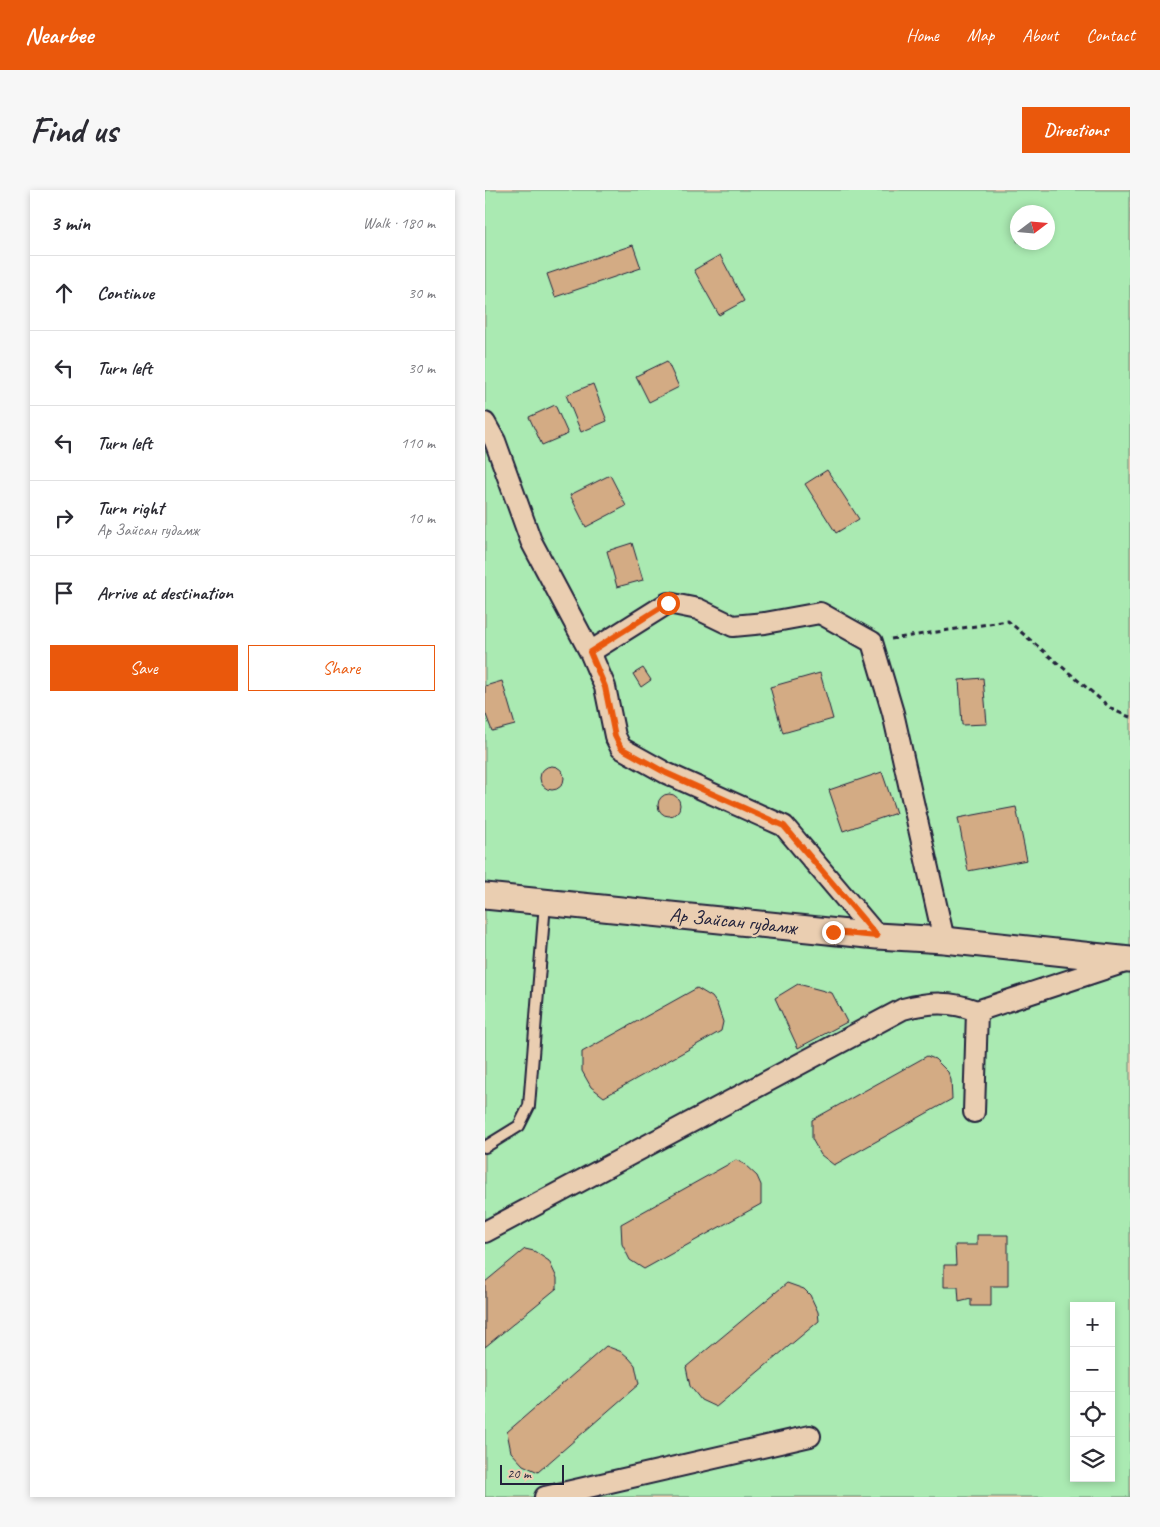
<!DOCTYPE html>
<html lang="en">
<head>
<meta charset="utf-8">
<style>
  :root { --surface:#fff; --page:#f7f7f7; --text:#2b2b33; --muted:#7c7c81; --line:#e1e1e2; --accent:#ea580c }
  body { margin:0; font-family:Caveat,sans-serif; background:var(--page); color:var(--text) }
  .controls { position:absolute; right:15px; bottom:15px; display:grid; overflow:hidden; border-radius:0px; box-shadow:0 2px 8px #0003 }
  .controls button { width:45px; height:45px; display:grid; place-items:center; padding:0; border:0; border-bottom:1px solid var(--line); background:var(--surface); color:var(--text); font:25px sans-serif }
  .compass { position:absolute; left:525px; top:15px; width:45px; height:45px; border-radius:50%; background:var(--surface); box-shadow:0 2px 8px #0003; rotate:74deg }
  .scale { position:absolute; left:15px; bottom:12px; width:64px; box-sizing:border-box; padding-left:5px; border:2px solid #22223b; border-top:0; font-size:14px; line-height:18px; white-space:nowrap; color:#22223b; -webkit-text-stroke:4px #eaceb1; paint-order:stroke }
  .stop { position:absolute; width:15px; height:15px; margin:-11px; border:4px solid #ea580c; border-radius:50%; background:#fff }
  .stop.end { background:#ea580c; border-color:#fff; box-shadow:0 1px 5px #0008 }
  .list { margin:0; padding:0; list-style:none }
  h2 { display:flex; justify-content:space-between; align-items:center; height:65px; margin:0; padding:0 20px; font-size:21px }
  h2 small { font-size:16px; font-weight:400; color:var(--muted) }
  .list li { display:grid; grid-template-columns:32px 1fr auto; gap:15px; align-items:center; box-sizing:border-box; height:75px; padding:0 20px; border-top:1px solid var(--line) }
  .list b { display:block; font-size:19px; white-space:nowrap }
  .list p { margin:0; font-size:16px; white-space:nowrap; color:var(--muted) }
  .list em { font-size:16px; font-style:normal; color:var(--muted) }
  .actions { display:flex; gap:10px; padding:15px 20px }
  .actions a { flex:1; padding:11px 0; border:1px solid var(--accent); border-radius:0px; text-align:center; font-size:18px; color:var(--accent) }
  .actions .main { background:var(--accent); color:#fff }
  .icon { flex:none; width:28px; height:28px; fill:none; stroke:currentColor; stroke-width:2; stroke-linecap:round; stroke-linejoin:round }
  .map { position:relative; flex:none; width:645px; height:1307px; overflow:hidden; border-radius:0px }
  header { display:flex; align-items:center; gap:30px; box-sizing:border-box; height:70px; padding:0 25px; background:var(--accent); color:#fff }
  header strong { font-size:24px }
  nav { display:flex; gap:28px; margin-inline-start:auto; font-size:18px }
  .intro { display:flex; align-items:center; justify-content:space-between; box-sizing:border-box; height:120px; padding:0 30px }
  h1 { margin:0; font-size:35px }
  .button { padding:12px 22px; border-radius:0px; background:var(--accent); color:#fff; font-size:18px; font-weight:700 }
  main { display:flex; gap:30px; padding:0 30px }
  aside { flex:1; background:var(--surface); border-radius:0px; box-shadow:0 2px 8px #0003 }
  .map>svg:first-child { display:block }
</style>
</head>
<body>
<header>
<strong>Nearbee</strong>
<nav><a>Home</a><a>Map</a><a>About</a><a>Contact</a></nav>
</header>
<div class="intro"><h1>Find us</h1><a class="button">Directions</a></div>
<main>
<aside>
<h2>3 min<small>Walk · 180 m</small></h2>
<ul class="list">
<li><svg class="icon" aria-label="ahead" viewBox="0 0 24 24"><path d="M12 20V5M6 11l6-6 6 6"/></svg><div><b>Continue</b></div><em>30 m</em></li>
<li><svg class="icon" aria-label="left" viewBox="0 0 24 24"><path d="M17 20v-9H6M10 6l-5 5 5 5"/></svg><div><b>Turn left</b></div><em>30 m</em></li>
<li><svg class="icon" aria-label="left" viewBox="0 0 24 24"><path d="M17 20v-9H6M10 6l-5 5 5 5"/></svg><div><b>Turn left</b></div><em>110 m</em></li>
<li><svg class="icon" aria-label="right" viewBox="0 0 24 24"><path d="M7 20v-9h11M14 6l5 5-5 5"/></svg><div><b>Turn right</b><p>Ар Зайсан гудамж</p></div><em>10 m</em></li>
<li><svg class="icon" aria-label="arrive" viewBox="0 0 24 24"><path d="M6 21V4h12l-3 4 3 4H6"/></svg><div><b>Arrive at destination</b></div></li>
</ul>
<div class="actions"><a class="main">Save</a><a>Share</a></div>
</aside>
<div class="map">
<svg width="645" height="1307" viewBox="0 0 645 1307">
  <rect width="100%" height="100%" fill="#eaceb1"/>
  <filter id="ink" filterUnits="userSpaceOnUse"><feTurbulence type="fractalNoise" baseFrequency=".02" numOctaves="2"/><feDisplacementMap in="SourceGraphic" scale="10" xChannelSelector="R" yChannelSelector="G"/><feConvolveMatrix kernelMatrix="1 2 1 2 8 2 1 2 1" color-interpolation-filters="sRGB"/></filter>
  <g filter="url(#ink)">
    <path fill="#aaeab2" stroke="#668676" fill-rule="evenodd" d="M0 0H645V1307H0ZM532 22H562V52H532ZM589 1116H626V1288H589Z"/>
    <path fill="#d3ab84" stroke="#22223b" d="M148 55 156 78 70 107 62 84Z
      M235 65 259 111 234 125 209 80Z
      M182 171 194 197 164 212 151 186Z
      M108 194 122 231 96 242 81 205Z
      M70 215 83 244 57 255 44 227Z
      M342 280 374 329 351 343 320 294Z
      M125 285 141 316 101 337 85 305Z
      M147 353 158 390 132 397 122 361Z
      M158 478 166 490 156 497 148 484Z
      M335 483 348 529 298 543 285 497Z
      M498 488 502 534 477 535 474 490Z
      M17 491 30 535 7 541 0 522V496Z
      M55 588a12 12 0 1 1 24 0a12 12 0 1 1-24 0Z
      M397 582 411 623 358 641 344 600Z
      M173 615a11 11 0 1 1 22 0a11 11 0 1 1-22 0Z
      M531 617 542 670 483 681 473 628Z
      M313 794 347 803 362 832 313 858 290 808Z
      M212 798 227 807 232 814 238 832 236 841 119 907 106 897 97 881V862Z
      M442 866 450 869 463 882 466 890 467 909 349 975 336 965 327 949V930Z
      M251 970 259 974 272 986 276 995V1014L159 1079 145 1070 137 1054 136 1034Z
      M492 1045H523V1096H506V1116H486V1109L474 1112 473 1097H459V1075H471L470 1055H492Z
      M40 1059 49 1061 64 1071 72 1088V1098L0 1157V1092Z
      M302 1093 319 1099 325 1105 333 1122 334 1131 231 1217 216 1210 205 1196 201 1177Z
      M121 1156 137 1162 144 1168 150 1175 154 1194 53 1282 38 1275 26 1262 22 1242Z"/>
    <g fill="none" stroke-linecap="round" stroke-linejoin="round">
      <g stroke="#22223b" stroke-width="14">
        <path id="service" d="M0 957 34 936 44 916 60 713"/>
      </g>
      <g stroke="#22223b" stroke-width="24">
        <path id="minor" d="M0 233 10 251 46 351 105 462 120 497 130 546 136 558 181 583 299 636 392 746
          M105 462 183 413 213 419 248 436 280 433 335 423 387 452 408 523 459 750
          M489 922 492 821 643 771
          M0 1042 418 819C445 812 466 811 492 821
          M60 1307 325 1246"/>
      </g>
      <g stroke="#22223b" stroke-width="29">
        <path id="tertiary" d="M0 706 392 746 459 750 645 770"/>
      </g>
      <path stroke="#22223b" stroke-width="3" stroke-dasharray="5 4" stroke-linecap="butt" d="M406 449 523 431 628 520 645 527"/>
      <use href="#service" stroke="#eaceb1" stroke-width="10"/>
      <use href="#minor" stroke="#eaceb1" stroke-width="20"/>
      <use href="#tertiary" stroke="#eaceb1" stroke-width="25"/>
    </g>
  </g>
  <g fill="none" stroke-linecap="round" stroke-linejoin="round" filter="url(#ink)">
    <path stroke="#ea580c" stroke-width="6" d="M183 413 105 462 120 497 130 546 136 558 181 583 299 636 392 746 348 742"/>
  </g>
  <g text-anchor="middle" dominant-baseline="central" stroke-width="5" stroke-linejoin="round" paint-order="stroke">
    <g font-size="20" fill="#22223b" stroke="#eaceb1">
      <text transform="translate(248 731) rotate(6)">Ар Зайсан гудамж</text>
    </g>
  </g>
</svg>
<div class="controls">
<button>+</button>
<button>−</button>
<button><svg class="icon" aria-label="locate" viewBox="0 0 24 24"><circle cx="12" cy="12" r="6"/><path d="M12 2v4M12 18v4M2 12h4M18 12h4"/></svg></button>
<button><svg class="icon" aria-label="layers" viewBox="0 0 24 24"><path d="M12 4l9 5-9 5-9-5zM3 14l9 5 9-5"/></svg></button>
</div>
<svg class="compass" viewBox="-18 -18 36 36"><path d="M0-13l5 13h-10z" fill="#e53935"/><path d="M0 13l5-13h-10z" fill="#7c7c81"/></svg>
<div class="scale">20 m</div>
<div class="stop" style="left:183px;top:413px"></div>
<div class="stop end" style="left:348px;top:742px"></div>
</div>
</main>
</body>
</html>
